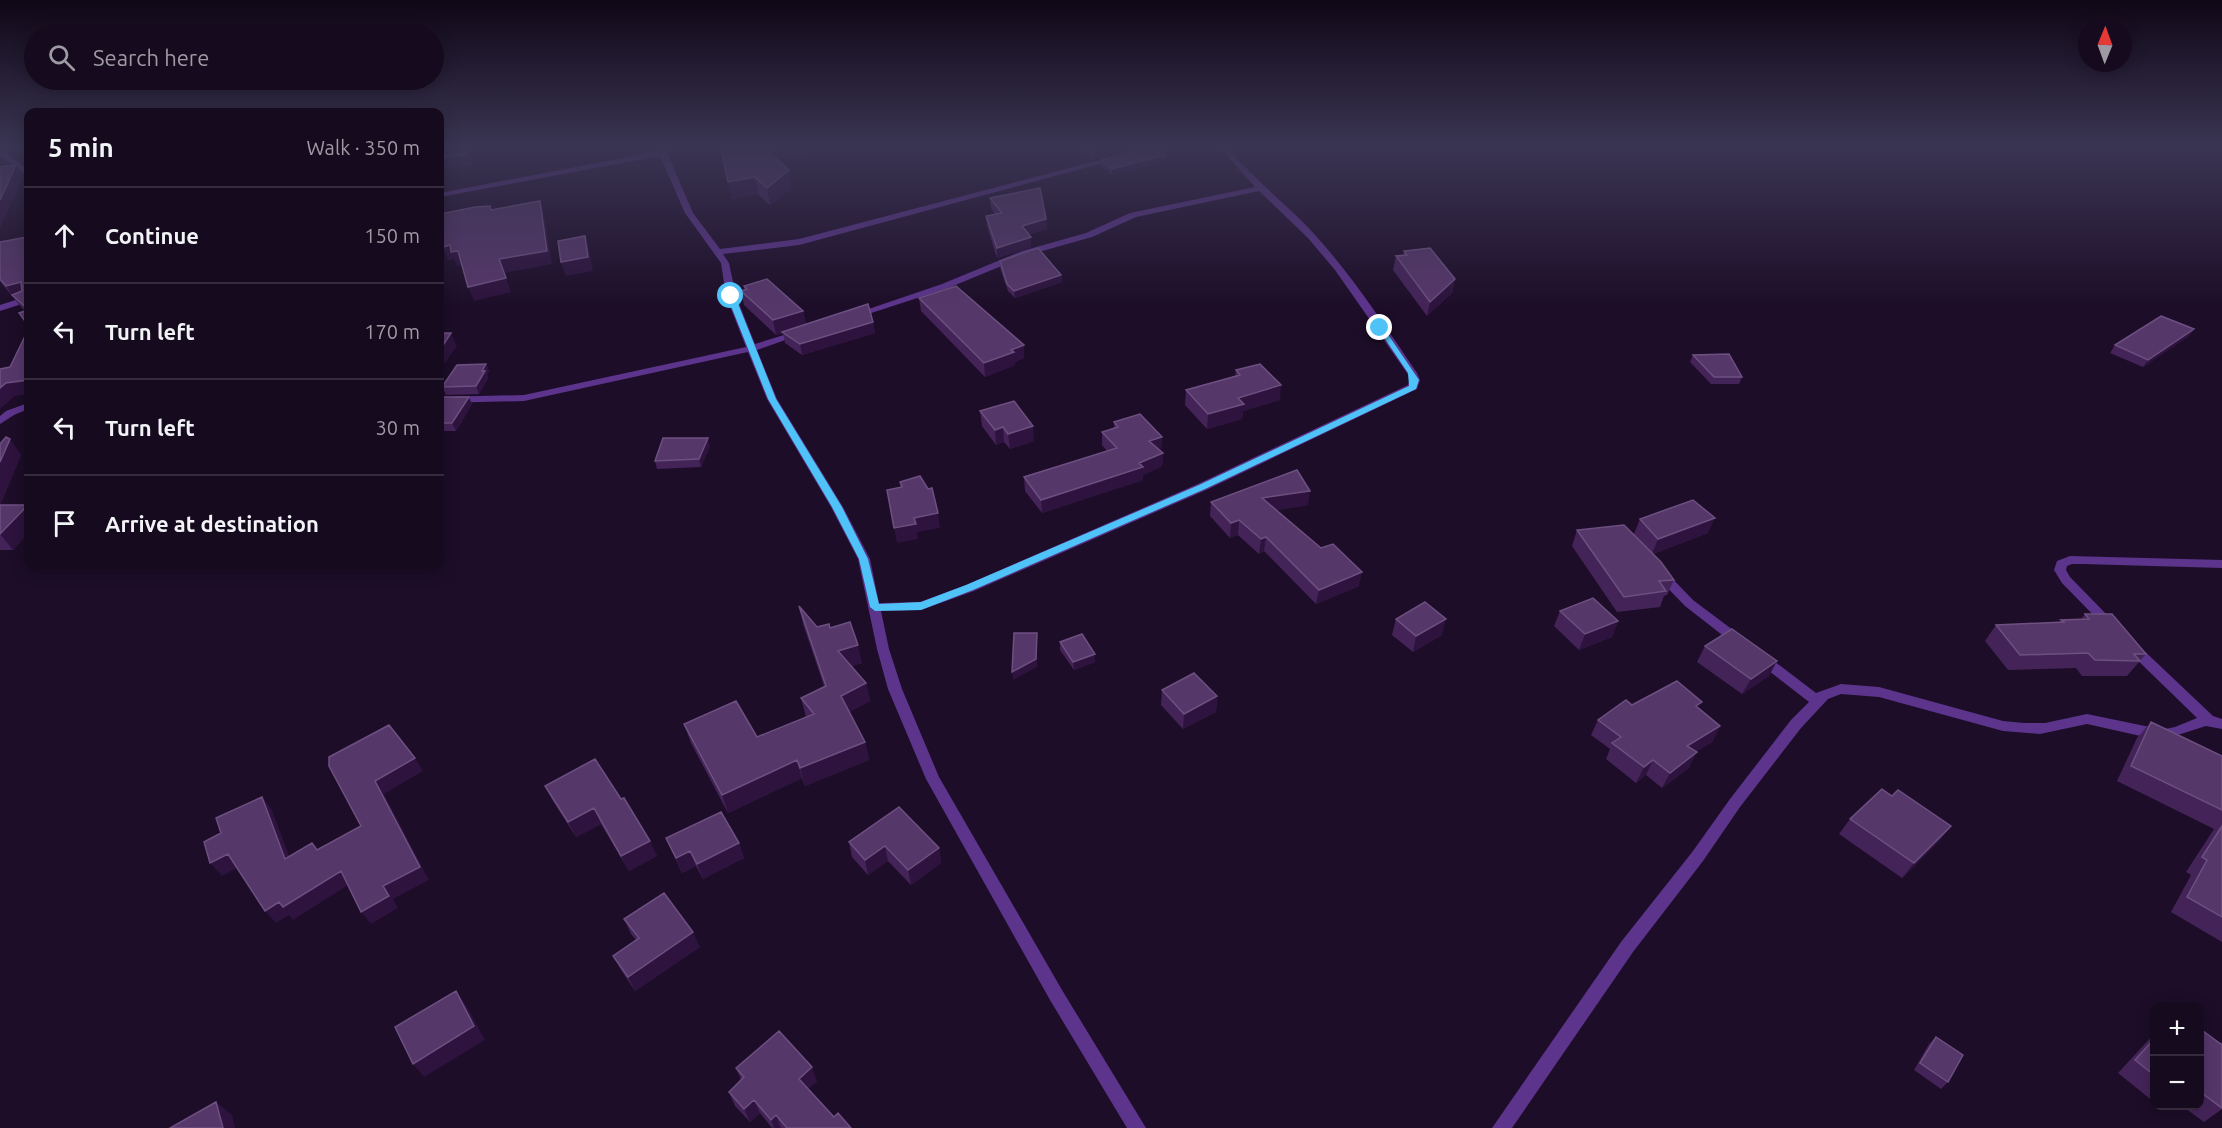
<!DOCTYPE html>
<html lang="en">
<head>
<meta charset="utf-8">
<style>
  :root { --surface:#160a1e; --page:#23182b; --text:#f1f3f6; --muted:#9e9aa4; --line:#352b3c }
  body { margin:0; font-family:Ubuntu,sans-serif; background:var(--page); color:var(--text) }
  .controls { position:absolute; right:18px; bottom:18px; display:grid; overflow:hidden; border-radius:12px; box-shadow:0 3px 15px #0003 }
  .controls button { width:54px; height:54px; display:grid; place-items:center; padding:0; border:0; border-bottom:2px solid var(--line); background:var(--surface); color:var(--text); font:30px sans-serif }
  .compass { position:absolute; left:2078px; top:18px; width:54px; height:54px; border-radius:50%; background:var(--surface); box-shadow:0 3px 15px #0003; rotate:1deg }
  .stop { position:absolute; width:18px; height:18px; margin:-14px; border:4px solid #4fc3f7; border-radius:50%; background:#fff }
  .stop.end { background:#4fc3f7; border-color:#fff; box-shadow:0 2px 6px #0008 }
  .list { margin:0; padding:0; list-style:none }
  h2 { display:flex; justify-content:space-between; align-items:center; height:78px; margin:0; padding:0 24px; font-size:26px }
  h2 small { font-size:20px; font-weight:400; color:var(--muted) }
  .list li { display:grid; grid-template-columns:39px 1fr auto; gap:18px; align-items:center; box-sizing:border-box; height:96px; padding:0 24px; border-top:2px solid var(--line) }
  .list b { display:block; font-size:22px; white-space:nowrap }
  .list em { font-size:20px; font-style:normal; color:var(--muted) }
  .icon { flex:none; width:33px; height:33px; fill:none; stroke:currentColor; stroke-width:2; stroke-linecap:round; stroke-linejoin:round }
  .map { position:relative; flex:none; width:2222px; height:1128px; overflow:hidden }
  .search { position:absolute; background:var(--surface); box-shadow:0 3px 15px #0003; left:24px; top:24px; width:420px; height:66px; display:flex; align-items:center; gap:15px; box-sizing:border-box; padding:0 21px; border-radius:33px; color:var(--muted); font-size:22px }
  .panel { position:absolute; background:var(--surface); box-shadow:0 3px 15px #0003; left:24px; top:108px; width:420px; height:462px; border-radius:12px }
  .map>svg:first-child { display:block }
</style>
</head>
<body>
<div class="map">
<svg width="2222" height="1128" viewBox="0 0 2222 1128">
  <rect width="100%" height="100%" fill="#1d0d28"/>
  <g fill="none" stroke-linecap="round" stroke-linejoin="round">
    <path fill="#5c348c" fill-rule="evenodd" d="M657 148H665L693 213 720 249 799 239 1111 157 1118 159 799 245 723 254 729 263 736 296 755 344 800 330 805 333 757 350 777 399 843 507 870 559 879 603 920 602 966 585 1198 484 1408 385 1410 380 1407 373 1335 270 1308 238 1259 191 1136 217 1092 237 1028 255 948 288 859 317H853L851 315 942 284 1022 251 1086 233 1130 213 1255 187 1220 148H1228C1254 180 1288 205 1316 236 1354 278 1385 326 1417 373L1420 380 1417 389 1206 490 974 591 921 610 881 611 889 649 902 689 939 777 1062 990 1146 1128H1127L1050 1000 926 779 888 689 877 649 858 559 831 507 767 399 748 352 524 401 440 403V397L524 395 746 347 726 296 721 263 685 213 660 156 440 197V193L659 151Z
      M0 149 28 169V173H23L0 155Z
      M28 296V302L0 311V305Z
      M28 403V409L14 415 0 424V416L6 411Z
      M2070 556 2222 560V568L2083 564H2072L2067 566 2066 570 2070 577 2113 621 2115 624 2113 627H2105L2062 583 2054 570 2057 561Z
      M1660 569 1664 570 1693 600 1745 639 1746 642 1745 645H1735L1685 606 1656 576 1654 573 1656 570Z
      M2132 642 2137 644 2213 716 2222 719V729L2206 726 2165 739 2145 737 2087 724 2040 734 2003 731 1879 697 1841 694 1828 699 1801 728 1740 807 1703 861 1633 952 1512 1128H1492L1621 942 1693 851 1730 799 1791 720 1809 702 1756 661 1755 658 1756 655H1766L1816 693 1841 684 1879 687 2003 721 2024 723H2045L2087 714 2145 726 2165 729 2175 727 2197 718 2127 650 2126 647 2127 644Z"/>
  </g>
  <path fill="#442458" d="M721 148 810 155 776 159 792 188 770 205 758 194 732 199Z
    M1077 148H1140L1093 160Z
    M1165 155 1164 161 1112 175 1101 166V160Z
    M990 198 1047 229 1029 234 1031 237V247L997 258 987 226 986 216 995 214 991 208Z
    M28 237V327L19 313 25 311 21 307 0 281V242Z
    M1404 251 1455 279 1452 293 1427 316 1393 270 1396 256 1403 255Z
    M1000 261 1061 275 1062 282 1015 298 1008 291 1000 268Z
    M744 286 803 311 806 324 873 322 875 333 802 355 785 343 783 333 776 335 744 305 741 291 744 290Z
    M919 298 1024 345V358L1015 362V365L985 377 921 311Z
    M2194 329 2189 336 2143 367 2110 353 2115 345Z
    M1693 355 1742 377 1739 384H1711L1690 362Z
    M486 364 489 371 487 375 488 378 479 394 446 395 442 387Z
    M1236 370 1280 400 1243 411 1242 419 1207 429 1185 405 1186 390 1235 376Z
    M440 397 472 404 456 431H440Z
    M980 411 1034 441 1010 449 1004 442 996 445 982 426Z
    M1114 422 1162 437 1161 450H1160L1163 453 1162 466 1143 475V480L1042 513 1025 491 1024 477 1107 451 1102 445V432L1114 428Z
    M0 444 21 455 0 505H28V533L13 550H0Z
    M710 446 701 467 657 469 655 461Z
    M1211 502 1308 505 1276 510 1359 586 1316 604 1264 551 1259 554 1238 535 1230 538 1210 516Z
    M1640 519 1708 533 1653 554 1674 580 1667 595 1664 596 1660 607 1617 612 1572 546 1577 530 1634 534Z
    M214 566H271L268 569 217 570Z
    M799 606 817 627 830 628 862 663 852 666 866 683 870 701 849 712 865 742 869 760 805 786 802 778 728 813 691 743 684 724 757 737 806 717 801 698 824 686 803 624Z
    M1560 611 1618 621 1612 637 1579 650 1554 626Z
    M2085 614 2146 654 2127 676H2082L2076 668 2008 670 1985 641 1996 625 2059 623 2061 620 2081 619Z
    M1396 619 1442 635 1413 652 1392 635Z
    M1060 642 1095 662 1074 670 1060 650Z
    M1705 646 1769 676 1742 694 1697 662Z
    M1162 690 1217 696 1216 712 1183 729 1161 705Z
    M1632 705 1699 709 1720 726 1712 742 1695 752 1689 768 1662 788 1646 775 1636 783 1606 759 1610 749 1591 735 1598 720Z
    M2151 722 2222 756V942L2171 912 2191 875 2186 872 2214 829 2117 781 2137 738Z
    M545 786 621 799 657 856 629 871 601 824 576 837 553 801Z
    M1892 796 1951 826 1939 841 1902 878 1839 834 1850 819Z
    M666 838 739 843 744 858 703 879 696 866 682 873Z
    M849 842 939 848 941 863 911 885 888 861 868 875 852 857Z
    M624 919 700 947 635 991 621 970 613 956 636 940 631 934Z
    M2199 1028 2220 1043 2222 1042V1109L2204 1122 2182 1106H2199Z
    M2154 1034V1102L2118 1073Z
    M1936 1037 1948 1082 1941 1089 1914 1070 1929 1044Z
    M736 1068 817 1081 808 1089 834 1117 851 1128H772L760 1113 750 1122 735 1106 729 1092 741 1080Z
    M2159 1106H2168L2164 1109Z"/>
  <path fill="#2d133d" d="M467 148H493L470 152 473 166 446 169 442 158Z
    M760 148H808L810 155 763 161Z
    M1101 148H1140L1093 160V150Z
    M1165 155 1164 161 1112 175V169Z
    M16 165 24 176 0 228V200Z
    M789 170 792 188 770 205 767 188Z
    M755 177 758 194 732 199 728 182Z
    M540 201 544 215 552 264 504 273 511 292 474 301 468 287 499 259Z
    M1046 219 1047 229 1022 236V226Z
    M585 236 589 250 593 271 566 276 561 262Z
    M1031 237V247L997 258V248Z
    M450 245 458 251 463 264 457 266 454 259 448 260 443 247Z
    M1061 275 1062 282 1015 298 1014 291Z
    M1455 279 1452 293 1427 316 1430 302Z
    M21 282 28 293 12 295 15 298H14L6 286Z
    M803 311 806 325 776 335 773 320Z
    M873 322 875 333 802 355 800 344Z
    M2194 329 2189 336 2143 367 2148 360Z
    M451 333 457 346 442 367 440 360V350Z
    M1024 345V358L1015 362V365L985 377 984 363 1011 350Z
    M486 364 489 371 487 375 488 378 479 394 476 386Z
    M28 380V394L15 396 0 409V388L6 383Z
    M1281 385 1280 400 1243 411 1242 419 1207 429 1208 414 1238 398Z
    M469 397 472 404 456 431 452 423Z
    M1033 426 1034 441 1010 449 1008 434Z
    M1003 427 1004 442 996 445 995 430Z
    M1162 437 1161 450 1149 454V441Z
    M708 438 710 446 701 467 699 459Z
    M10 439 21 455 0 505V462Z
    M1163 453 1162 466 1143 475V480L1042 513 1041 500 1139 463Z
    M1310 491 1308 505 1261 513 1262 498Z
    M28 505V533L13 550 0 534Z
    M938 513 940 528 917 532 918 539 897 543 894 528 914 518Z
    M1715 518 1708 533 1652 554 1658 539Z
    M1239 520 1238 535 1230 538 1231 523Z
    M1266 537 1264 551 1259 554 1261 539Z
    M1362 572 1359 586 1316 604 1319 590Z
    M1446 619 1442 635 1413 652 1416 636Z
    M1618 621 1612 637 1579 650 1585 634Z
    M1037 633V667L1013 680 1012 672Z
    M858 645 862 663 842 669 838 651Z
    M1095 654V662L1074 670 1073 662Z
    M1777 661 1769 676 1742 694 1751 679Z
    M866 683 870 701 845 714 841 696Z
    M1217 696 1216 712 1183 729 1184 714Z
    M1720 726 1712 742 1680 761 1687 746Z
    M865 742 869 760 805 786 800 768Z
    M1697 752 1689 768 1662 788 1670 773Z
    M415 758 423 771 384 794 429 880 393 899 398 908 371 924 361 912 383 886 375 781Z
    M797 760 802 778 728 813 722 795Z
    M1653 760 1646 775 1636 783 1644 767Z
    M262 797 272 810 295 871 285 859Z
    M594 808 601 824 576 837 568 822Z
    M1951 826 1939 841 1902 878 1914 863Z
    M650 841 657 856 629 871 621 856Z
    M739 843 744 858 703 879 697 864Z
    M885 846 888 861 868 875 865 860Z
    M939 848 941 863 911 885 908 870Z
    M690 851 696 866 682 873 676 858Z
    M228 854 239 867 222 876 210 863Z
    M341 871 350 884 293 920 289 915 276 923 265 911 279 902Z
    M693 932 700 947 635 991 628 977Z
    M456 991 466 1005 485 1040 424 1077 413 1064Z
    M812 1067 817 1081 804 1093 799 1079Z
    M754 1100 760 1113 750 1122 744 1109Z
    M216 1102 232 1115 235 1128H223Z
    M776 1115 781 1128H774L771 1120Z"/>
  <path fill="#56376a" stroke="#6d5081" stroke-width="1.5" d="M443 148H467L468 154 442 158Z
    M721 148H764L789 170 767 188 755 177 728 182Z
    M1145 148H1157L1165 155 1112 169 1101 160Z
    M16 165 0 200V167Z
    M1040 188 1046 219 1022 226 1031 237 997 248 986 216 1002 213 990 198Z
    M540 201 547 251 499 259 506 278 468 287 458 251 451 252 450 245 443 247 440 228V214L475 207 490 206 491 210Z
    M585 236 588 257 561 262 558 241Z
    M28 237V309L12 295 22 291 21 282 6 286 0 279V242Z
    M1038 248 1061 275 1014 291 1007 284 1000 261Z
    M1430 248 1455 279 1430 302 1396 256 1407 255 1404 251Z
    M767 279 803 311 773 320 741 291 747 289 744 286Z
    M956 286 1024 345 1011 350 1014 352 984 363 919 298Z
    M868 304 873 322 800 344 782 332Z
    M28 310V325L19 313Z
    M2161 316 2194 329 2148 360 2115 345Z
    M28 330V380L6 383 0 388V369L10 367Z
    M440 333H451L440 350Z
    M1729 354 1742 377H1714L1693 355Z
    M486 364 482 371H485L476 386 442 387 457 365Z
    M1260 364 1281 385 1238 398 1244 404 1208 414 1186 390 1240 375 1236 370Z
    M440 397H469L452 423H440Z
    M1014 401 1033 426 1008 434 1003 427 995 430 980 411Z
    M1140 414 1162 437 1149 441 1163 453 1139 463 1143 467 1041 500 1024 477 1117 448 1102 432 1118 427 1114 422Z
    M6 437 10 439 0 462V444Z
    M663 438H708L699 459 655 461Z
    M1297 470 1310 491 1262 498 1321 548 1333 544 1362 572 1319 590 1266 537 1261 539 1239 520 1231 523 1211 502Z
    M920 476 928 489 932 488 938 513 914 518 916 524 894 528 887 490 902 487 900 482Z
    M1693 500 1715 518 1658 539 1640 519Z
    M0 505H28L0 534Z
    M1624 525 1661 562 1674 580 1659 581 1666 591 1624 597 1577 530Z
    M1593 598 1618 621 1585 634 1560 611Z
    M1425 602 1446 619 1416 636 1396 619Z
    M799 606 817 627 829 624 830 628 850 622 858 645 838 651 866 683 841 696 865 742 800 768 797 760 722 795 684 724 736 701 757 737 814 714 801 698 826 686Z
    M2085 614H2112L2146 654H2134L2140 661 2095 660 2088 653 2020 655 1996 625 2064 622 2061 620 2089 619Z
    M1732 629 1777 661 1751 679 1705 646Z
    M1014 633H1037L1036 659 1012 672Z
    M1082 634 1095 654 1073 662 1060 642Z
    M1194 673 1217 696 1184 714 1162 690Z
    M1677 681 1702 702 1696 706 1720 726 1687 746 1697 752 1670 773 1653 760 1644 767 1612 743 1621 737 1598 720 1626 700 1632 705Z
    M2151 722 2222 756V810L2131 766Z
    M389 725 415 758 375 781 420 867 383 886 389 896 361 912 341 871 283 907 279 902 265 911 228 854 210 863 204 842 221 833 216 818 262 797 285 859 312 843 317 850 361 826 329 766V757Z
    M595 759 621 799 624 798 650 841 621 856 594 808 568 822 545 786Z
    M1882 789 1892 796 1898 790 1951 826 1914 863 1850 819Z
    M899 807 939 848 908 870 885 846 865 860 849 842Z
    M721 812 739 843 697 864 690 851 676 858 666 838Z
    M2222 826V917L2187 897 2207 860 2202 857Z
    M664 893 693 932 628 977 613 956 639 938 624 919Z
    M456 991 474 1026 413 1064 395 1027Z
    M2199 1028 2222 1045V1108L2199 1091Z
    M779 1031 812 1067 799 1079 834 1117 838 1113 851 1128H787L776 1115 771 1120 754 1100 744 1109 729 1092 744 1077 736 1068Z
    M1936 1037 1963 1055 1948 1082 1920 1063Z
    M2154 1039V1075L2135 1060Z
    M216 1102 223 1128H170Z"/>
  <linearGradient id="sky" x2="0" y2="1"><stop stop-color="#100716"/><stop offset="0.48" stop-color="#3a3553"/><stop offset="1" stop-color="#3a3553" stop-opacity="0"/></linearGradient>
  <rect width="2222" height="306" fill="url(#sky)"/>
  <path fill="#4fc3f7" d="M731 293 735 296 776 399 842 507 868 559 879 604 921 602 966 585 1199 485 1409 386 1408 373 1377 327H1383L1419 380 1416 389 1205 489 973 590 921 610 875 611 870 607 859 559 832 507 768 399 727 296Z"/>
</svg>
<div class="controls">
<button>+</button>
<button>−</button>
</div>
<svg class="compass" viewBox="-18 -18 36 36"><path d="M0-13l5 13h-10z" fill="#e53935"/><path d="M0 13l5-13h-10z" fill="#9e9aa4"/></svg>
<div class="stop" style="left:731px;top:296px"></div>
<div class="stop end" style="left:1380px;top:328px"></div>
<div class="search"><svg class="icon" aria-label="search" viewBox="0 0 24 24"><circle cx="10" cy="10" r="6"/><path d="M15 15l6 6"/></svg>Search here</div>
<section class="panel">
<h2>5 min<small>Walk · 350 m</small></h2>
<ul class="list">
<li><svg class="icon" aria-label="ahead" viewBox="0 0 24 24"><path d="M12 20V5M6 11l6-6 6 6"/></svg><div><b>Continue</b></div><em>150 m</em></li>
<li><svg class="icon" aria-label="left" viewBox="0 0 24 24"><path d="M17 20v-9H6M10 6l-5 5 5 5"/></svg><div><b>Turn left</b></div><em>170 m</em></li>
<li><svg class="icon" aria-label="left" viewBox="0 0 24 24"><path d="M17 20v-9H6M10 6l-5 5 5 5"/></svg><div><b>Turn left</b></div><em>30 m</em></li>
<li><svg class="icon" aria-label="arrive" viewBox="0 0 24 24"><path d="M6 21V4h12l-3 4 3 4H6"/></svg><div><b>Arrive at destination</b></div></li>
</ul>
</section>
</div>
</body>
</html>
